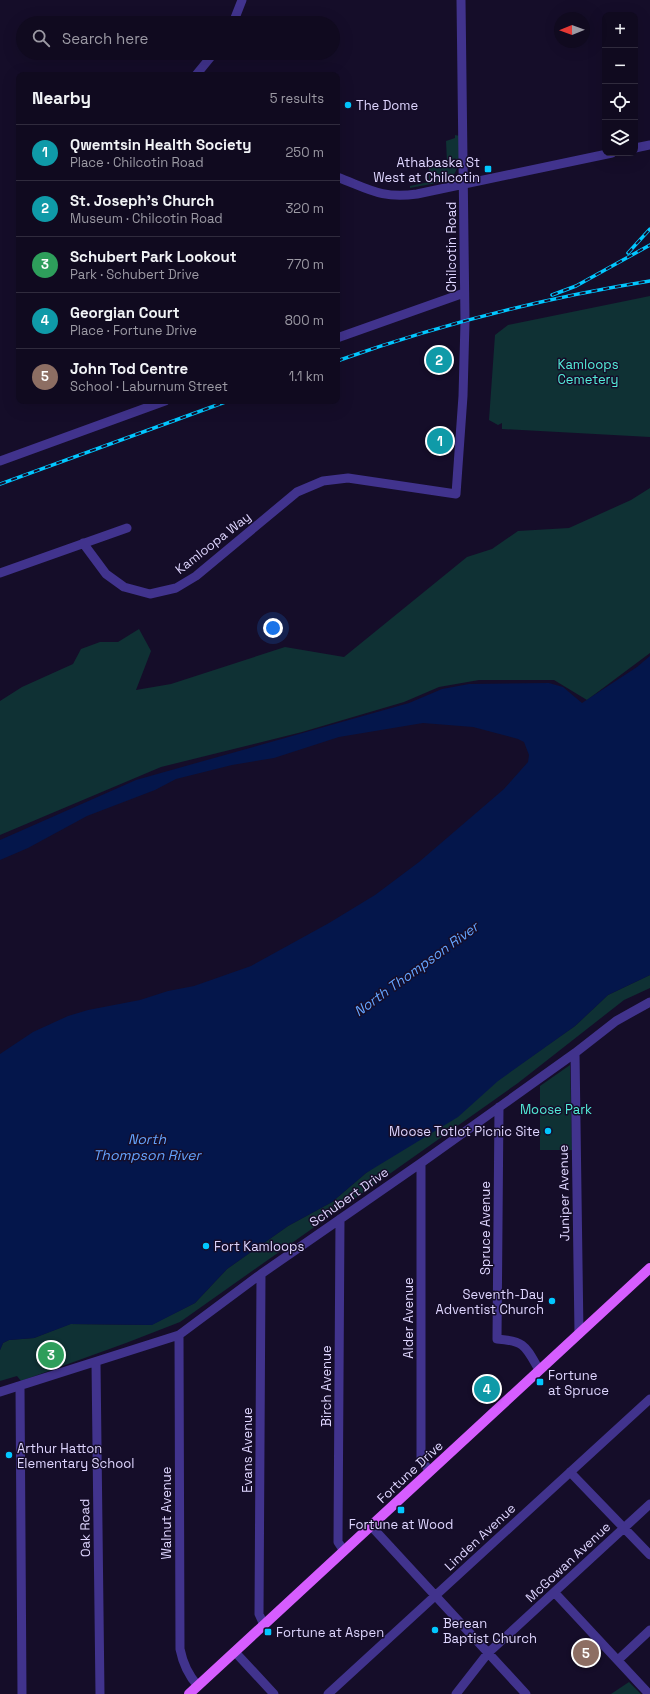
<!DOCTYPE html>
<html lang="en">
<head>
<meta charset="utf-8">
<style>
  :root { --surface:#100a1f; --page:#191328; --text:#f1f3f6; --muted:#9c9aa4; --line:#302b3d; --accent:#0b8043 }
  body { margin:0; font-family:"Space Grotesk",sans-serif; background:var(--page); color:var(--text) }
  .controls { position:absolute; right:12px; top:12px; display:grid; overflow:hidden; border-radius:8px; box-shadow:0 4px 16px #0002 }
  .controls button { width:36px; height:36px; display:grid; place-items:center; padding:0; border:0; border-bottom:1px solid var(--line); background:var(--surface); color:var(--text); font:20px sans-serif }
  .compass { position:absolute; left:554px; top:12px; width:36px; height:36px; border-radius:50%; background:var(--surface); box-shadow:0 4px 16px #0002; rotate:269deg }
  .you { position:absolute; left:273px; top:628px; width:14px; height:14px; margin:-10px; border:3px solid #fff; border-radius:50%; background:#1a73e8; box-shadow:0 0 0 6px #1a73e833 }
  .badge { display:grid; place-items:center; width:26px; height:26px; border-radius:50%; background:var(--accent); color:#fff; font-size:13px; font-weight:700 }
  .pin { position:absolute; translate:-50% -50%; border:2px solid #fff; box-shadow:0 1px 4px #0006 }
  .list { margin:0; padding:0; list-style:none }
  h2 { display:flex; justify-content:space-between; align-items:center; height:52px; margin:0; padding:0 16px; font-size:17px }
  h2 small { font-size:13px; font-weight:400; color:var(--muted) }
  .list li { display:grid; grid-template-columns:26px 1fr auto; gap:12px; align-items:center; box-sizing:border-box; height:56px; padding:0 16px; border-top:1px solid var(--line) }
  .list b { display:block; font-size:15px; white-space:nowrap }
  .list p { margin:0; font-size:13px; white-space:nowrap; color:var(--muted) }
  .list em { font-size:13px; font-style:normal; color:var(--muted) }
  .icon { flex:none; width:22px; height:22px; fill:none; stroke:currentColor; stroke-width:2; stroke-linecap:round; stroke-linejoin:round }
  .map { position:relative; flex:none; width:650px; height:1694px; overflow:hidden }
  .search { position:absolute; background:var(--surface); box-shadow:0 4px 16px #0002; left:16px; top:16px; width:324px; height:44px; display:flex; align-items:center; gap:10px; box-sizing:border-box; padding:0 14px; border-radius:22px; color:var(--muted); font-size:15px }
  .panel { position:absolute; background:var(--surface); box-shadow:0 4px 16px #0002; left:16px; top:72px; width:324px; height:332px; border-radius:8px }
  .map>svg:first-child { display:block }
</style>
</head>
<body>
<div class="map">
<svg width="650" height="1694" viewBox="0 0 650 1694">
  <rect width="100%" height="100%" fill="#150d29"/>
  <path fill="#0f3134" d="M455 135 460 136C459 184 456 179 410 188V186L429 182V167H436V162H447L446 141 455 138Z
    M650 296V437L502 429V423L498 425 489 420 495 335 508 325Z
    M650 488V653L587 700 554 680H479L439 687 404 702 302 732 161 767 0 835V701L22 687 73 664 81 649 100 642H118L139 629 151 651 136 690 171 684 285 647 344 657 467 557 492 549 518 531 569 528 631 500Z
    M650 975V988L624 1000 518 1083 180 1322 126 1343 21 1381 17 1376 0 1381V1350L3 1343 9 1340 34 1338 70 1324 151 1325 195 1303 227 1269 288 1226 332 1202 366 1173 575 1026 608 995Z
    M570 1065 572 1150H540V1086Z
    M629 1682 641 1694H611Z"/>
  <path fill="#04164b" d="M650 656V975L608 995 575 1026 498 1081 458 1117 366 1173 332 1202 288 1226 227 1269 195 1303 152 1325 71 1324 34 1338 9 1340 3 1343 0 1350V1054L33 1032 68 1016 88 1010 140 1000 168 991 194 986 251 966 329 923 375 895 419 862 504 789 528 762 529 755 524 742 518 739 473 727 423 723 339 737 274 758 232 765 176 779 155 790 87 816 28 848 0 860V840L136 780 409 703 442 689 469 684 549 683 563 687 582 703 637 667Z"/>
  <g fill="none" stroke-linecap="round" stroke-linejoin="round">
    <path stroke="#41338d" stroke-width="9" d="M233 23 242 0
      M196 75 214 53
      M635 148 650 145
      M337 177C369 189 381 199 417 194L612 153
      M337 338 464 293
      M0 461 165 401
      M83 543 106 574 124 587 150 594 176 588 196 576 297 492 323 481 348 478 456 494 463 396 465 322 461 0
      M0 573 127 528
      M575 1053 579 1334
      M499 1107 497 1339C524 1341 525 1345 538 1368V1371
      M421 1163V1458L429 1471
      M340 1219 338 1542 344 1551
      M261 1274 259 1614 264 1625
      M179 1335 180 1649C183 1664 188 1675 198 1686
      M96 1363 100 1694
      M20 1386 22 1694
      M0 1392 179 1335 261 1274 421 1163 575 1053 616 1021 650 1002
      M570 1472 650 1555
      M371 1526 526 1694
      M555 1593 649 1694
      M235 1652 274 1694
      M618 1660 650 1630
      M328 1694 650 1399
      M456 1694 488 1653 650 1504"/>
    <path stroke="#d65dff" stroke-width="10" d="M189 1694 650 1268"/>
    <g stroke="#02c7ff" stroke-width="3.5">
      <path id="rail" d="M628 253 650 229
        M552 295 576 286 650 245
        M337 361C438 325 544 298 650 281
        M0 484 228 401"/>
    </g>
    <use href="#rail" stroke="#150d29" stroke-width="2" stroke-dasharray="6" stroke-linecap="butt"/>
  </g>
  <g fill="#02c7ff" stroke="#150d29" stroke-width="1.5">
    <circle cx="348" cy="105" r="4"/>
    <rect x="484" y="165" width="8" height="8" rx="2"/>
    <circle cx="548" cy="1131" r="4"/>
    <circle cx="206" cy="1246" r="4"/>
    <circle cx="552" cy="1301" r="4"/>
    <rect x="536" y="1378" width="8" height="8" rx="2"/>
    <circle cx="9" cy="1455" r="4"/>
    <rect x="397" y="1506" width="8" height="8" rx="2"/>
    <circle cx="435" cy="1630" r="4"/>
    <rect x="264" y="1628" width="8" height="8" rx="2"/>
  </g>
  <g text-anchor="middle" dominant-baseline="central" stroke-width="3" stroke-linejoin="round" paint-order="stroke">
    <g font-size="13" fill="#dfd6ff" stroke="#150d29" text-anchor="start">
      <text x="356" y="105">The Dome</text>
      <text x="480" y="162" text-anchor="end">Athabaska St<tspan x="480" dy="15">West at Chilcotin</tspan></text>
      <text x="540" y="1131" text-anchor="end">Moose Totlot Picnic Site</text>
      <text x="214" y="1246">Fort Kamloops</text>
      <text x="544" y="1294" text-anchor="end">Seventh-Day<tspan x="544" dy="15">Adventist Church</tspan></text>
      <text x="548" y="1375">Fortune<tspan x="548" dy="15">at Spruce</tspan></text>
      <text x="17" y="1448">Arthur Hatton<tspan x="17" dy="15">Elementary School</tspan></text>
      <text x="401" y="1524" text-anchor="middle">Fortune at Wood</text>
      <text x="443" y="1623">Berean<tspan x="443" dy="15">Baptist Church</tspan></text>
      <text x="276" y="1632">Fortune at Aspen</text>
    </g>
    <g font-size="13" fill="#dfd6ff" stroke="#150d29">
      <text transform="translate(451 247) rotate(-90)">Chilcotin Road</text>
      <text transform="translate(213 543) rotate(-38)">Kamloopa Way</text>
      <text transform="translate(564 1193) rotate(-91)">Juniper Avenue</text>
      <text transform="translate(349 1197) rotate(-35)">Schubert Drive</text>
      <text transform="translate(485 1228) rotate(-90)">Spruce Avenue</text>
      <text transform="translate(408 1318) rotate(-90)">Alder Avenue</text>
      <text transform="translate(326 1386) rotate(-90)">Birch Avenue</text>
      <text transform="translate(247 1450) rotate(-90)">Evans Avenue</text>
      <text transform="translate(410 1472) rotate(-43)">Fortune Drive</text>
      <text transform="translate(166 1513) rotate(-90)">Walnut Avenue</text>
      <text transform="translate(85 1528) rotate(-91)">Oak Road</text>
      <text transform="translate(480 1537) rotate(-43)">Linden Avenue</text>
      <text transform="translate(568 1562) rotate(-43)">McGowan Avenue</text>
    </g>
    <g font-size="13" fill="#54edd9" stroke="#150d29">
      <text x="588" y="364">Kamloops<tspan x="588" dy="15">Cemetery</tspan></text>
      <text x="556" y="1109">Moose Park</text>
    </g>
    <g font-size="14" font-style="italic" fill="#64a4ff" stroke="#150d29">
      <text transform="translate(416 969) rotate(-36)">North Thompson River</text>
      <text x="147" y="1139">North<tspan x="147" dy="16">Thompson River</tspan></text>
    </g>
  </g>
</svg>
<div class="controls">
<button>+</button>
<button>−</button>
<button><svg class="icon" aria-label="locate" viewBox="0 0 24 24"><circle cx="12" cy="12" r="6"/><path d="M12 2v4M12 18v4M2 12h4M18 12h4"/></svg></button>
<button><svg class="icon" aria-label="layers" viewBox="0 0 24 24"><path d="M12 4l9 5-9 5-9-5zM3 14l9 5 9-5"/></svg></button>
</div>
<svg class="compass" viewBox="-18 -18 36 36"><path d="M0-13l5 13h-10z" fill="#e53935"/><path d="M0 13l5-13h-10z" fill="#9c9aa4"/></svg>
<div class="you"></div>
<div class="pin badge" style="left:440px;top:441px;background:#0f9aa8">1</div>
<div class="pin badge" style="left:439px;top:360px;background:#0f9aa8">2</div>
<div class="pin badge" style="left:51px;top:1355px;background:#2e9e5b">3</div>
<div class="pin badge" style="left:487px;top:1389px;background:#0f9aa8">4</div>
<div class="pin badge" style="left:586px;top:1653px;background:#8d6e63">5</div>
<div class="search"><svg class="icon" aria-label="search" viewBox="0 0 24 24"><circle cx="10" cy="10" r="6"/><path d="M15 15l6 6"/></svg>Search here</div>
<section class="panel">
<h2>Nearby<small>5 results</small></h2>
<ul class="list">
<li><span class="badge" style="background:#0f9aa8">1</span><div><b>Qwemtsin Health Society</b><p>Place · Chilcotin Road</p></div><em>250 m</em></li>
<li><span class="badge" style="background:#0f9aa8">2</span><div><b>St. Joseph's Church</b><p>Museum · Chilcotin Road</p></div><em>320 m</em></li>
<li><span class="badge" style="background:#2e9e5b">3</span><div><b>Schubert Park Lookout</b><p>Park · Schubert Drive</p></div><em>770 m</em></li>
<li><span class="badge" style="background:#0f9aa8">4</span><div><b>Georgian Court</b><p>Place · Fortune Drive</p></div><em>800 m</em></li>
<li><span class="badge" style="background:#8d6e63">5</span><div><b>John Tod Centre</b><p>School · Laburnum Street</p></div><em>1.1 km</em></li>
</ul>
</section>
</div>
</body>
</html>
